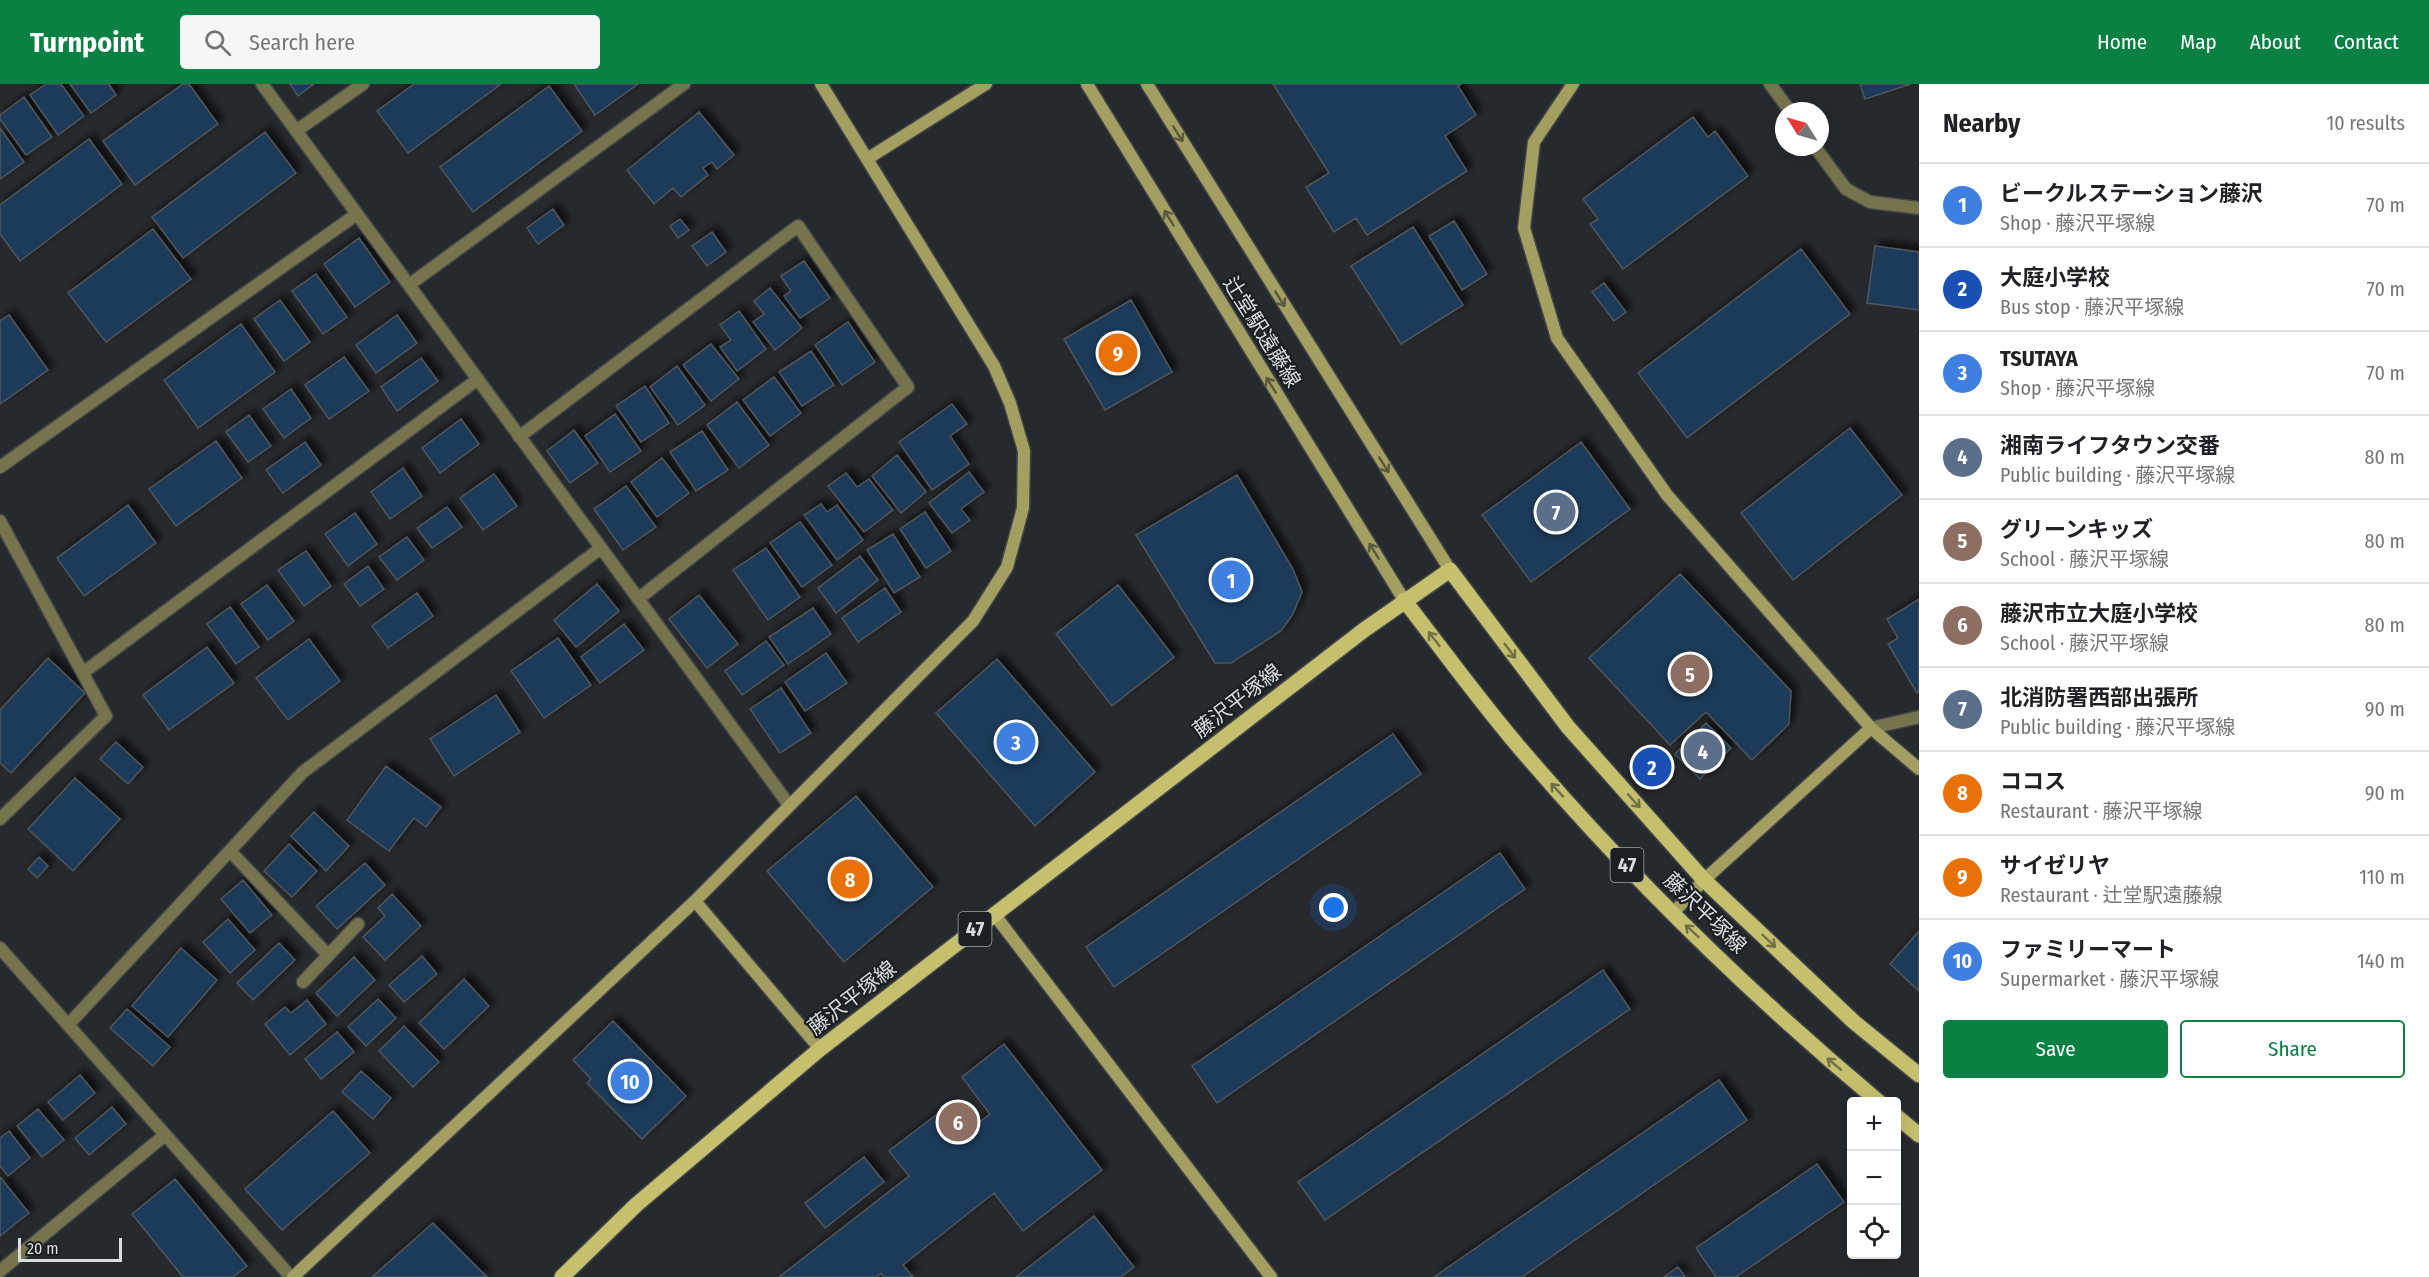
<!DOCTYPE html>
<html lang="en">
<head>
<meta charset="utf-8">
<style>
  :root { --surface:#fff; --page:#f6f6f6; --text:#202124; --muted:#757577; --line:#e0e0e0; --accent:#0b8043 }
  body { margin:0; font-family:"Fira Sans Condensed","Noto Sans JP",sans-serif; background:var(--page); color:var(--text) }
  .controls { position:absolute; right:18px; bottom:18px; display:grid; overflow:hidden; border-radius:6px; box-shadow:0 6px 24px #0002 }
  .controls button { width:54px; height:54px; display:grid; place-items:center; padding:0; border:0; border-bottom:2px solid var(--line); background:var(--surface); color:var(--text); font:30px sans-serif }
  .compass { position:absolute; left:1775px; top:18px; width:54px; height:54px; border-radius:50%; background:var(--surface); box-shadow:0 6px 24px #0002; rotate:307deg }
  .scale { position:absolute; left:18px; bottom:15px; width:104px; box-sizing:border-box; padding-left:6px; border:3px solid #dadddf; border-top:0; font-size:16px; line-height:21px; white-space:nowrap; color:#dadddf; -webkit-text-stroke:4px #1c1f23; paint-order:stroke }
  .you { position:absolute; left:1334px; top:824px; width:21px; height:21px; margin:-15px; border:4px solid #fff; border-radius:50%; background:#1a73e8; box-shadow:0 0 0 9px #1a73e833 }
  .badge { display:grid; place-items:center; width:39px; height:39px; border-radius:50%; background:var(--accent); color:#fff; font-size:20px; font-weight:700 }
  .pin { position:absolute; translate:-50% -50%; border:3px solid #fff; box-shadow:0 2px 6px #0006 }
  .list { margin:0; padding:0; list-style:none }
  h2 { display:flex; justify-content:space-between; align-items:center; height:78px; margin:0; padding:0 24px; font-size:26px }
  h2 small { font-size:20px; font-weight:400; color:var(--muted) }
  .list li { display:grid; grid-template-columns:39px 1fr auto; gap:18px; align-items:center; box-sizing:border-box; height:84px; padding:0 24px; border-top:2px solid var(--line) }
  .list b { display:block; font-size:22px; white-space:nowrap }
  .list p { margin:0; font-size:20px; white-space:nowrap; color:var(--muted) }
  .list em { font-size:20px; font-style:normal; color:var(--muted) }
  .actions { display:flex; gap:12px; padding:18px 24px }
  .actions a { flex:1; padding:14px 0; border:2px solid var(--accent); border-radius:6px; text-align:center; font-size:21px; color:var(--accent) }
  .actions .main { background:var(--accent); color:#fff }
  .icon { flex:none; width:33px; height:33px; fill:none; stroke:currentColor; stroke-width:2; stroke-linecap:round; stroke-linejoin:round }
  .map { position:relative; flex:none; width:1919px; height:1193px; overflow:hidden }
  header { display:flex; align-items:center; gap:36px; box-sizing:border-box; height:84px; padding:0 30px; background:var(--accent); color:#fff }
  header strong { font-size:28px }
  nav { display:flex; gap:33px; margin-inline-start:auto; font-size:21px }
  .search { width:420px; height:54px; background:var(--page); display:flex; align-items:center; gap:15px; box-sizing:border-box; padding:0 21px; border-radius:6px; color:var(--muted); font-size:22px }
  main { display:flex }
  aside { flex:1; background:var(--surface) }
  .map>svg:first-child { display:block }
</style>
</head>
<body>
<header>
<strong>Turnpoint</strong>
<div class="search"><svg class="icon" aria-label="search" viewBox="0 0 24 24"><circle cx="10" cy="10" r="6"/><path d="M15 15l6 6"/></svg>Search here</div>
<nav><a>Home</a><a>Map</a><a>About</a><a>Contact</a></nav>
</header>
<main>
<div class="map">
<svg width="1919" height="1193" viewBox="0 0 1919 1193">
  <defs>
    <filter id="shadow"><feDropShadow dx="5.5" dy="-5.5" stdDeviation="3" flood-color="#0009"/></filter>
  </defs>
  <rect width="100%" height="100%" fill="#26292d"/>
  <path fill="#1f3a5a" stroke="#515559" stroke-width="1.5" filter="url(#shadow)" d="M46 0H61L84 32 58 51 30 11Z
    M70 0H109L116 11 91 29Z
    M183 0H189L218 40 135 101 103 57Z
    M290 0H314L298 12Z
    M414 0H501L408 69 377 27Z
    M574 0H638L595 31Z
    M1273 0H1461L1458 2 1476 31 1445 52 1467 87 1367 151 1356 134 1334 148 1306 103 1329 89Z
    M1860 0H1911L1865 15Z
    M549 2 582 47 473 128 440 83Z
    M24 13 52 53 26 71 0 35V31Z
    M699 28 734 71 717 85 712 78 703 84 708 91 681 113 673 104 654 120 627 86Z
    M1693 33 1708 53 1715 47 1748 92 1623 185 1590 140 1598 135 1583 115Z
    M0 44 24 78 0 95Z
    M265 48 296 89 183 174 152 133Z
    M89 55 122 100 20 177 0 150V121Z
    M553 125 564 141 538 160 527 144Z
    M680 135 689 146 678 154 670 142Z
    M1454 137 1487 190 1462 206 1429 152Z
    M1413 143 1463 221 1401 260 1351 182Z
    M153 145 191 195 106 258 68 209Z
    M712 148 726 168 707 182 692 162Z
    M359 154 390 198 355 223 324 180Z
    M1875 162 1919 168V226L1867 219Z
    M1801 165 1850 230 1687 354 1638 289Z
    M804 177 830 214 800 234 784 212 791 207 781 192Z
    M316 190 347 233 323 250 292 207Z
    M1604 199 1626 228 1614 237 1592 208Z
    M770 204 802 244 775 266 753 238 764 230 754 217Z
    M280 216 310 258 284 277 254 235Z
    M1131 216 1172 288 1105 326 1064 255Z
    M739 227 766 265 737 287 720 263 731 256 720 241Z
    M9 231 48 286 0 320V237Z
    M397 231 417 259 376 289 356 261Z
    M848 238 875 278 842 301 815 261Z
    M241 240 275 288 198 344 164 296Z
    M711 260 739 295 711 317 683 281Z
    M811 267 834 301 802 322 779 288Z
    M344 273 369 307 329 335 305 301Z
    M421 274 438 297 397 327 381 303Z
    M677 282 705 321 678 341 650 303Z
    M774 293 801 329 770 352 743 316Z
    M645 302 669 339 641 358 616 322Z
    M291 305 311 334 284 354 263 325Z
    M737 318 769 361 739 384 707 341Z
    M952 320 967 340 950 352 969 380 932 406 899 358Z
    M615 330 641 367 610 388 585 352Z
    M249 331 271 362 248 378 226 348Z
    M461 335 479 360 440 389 422 364Z
    M1850 344 1902 411 1793 496 1741 429Z
    M574 346 598 379 570 399 547 367Z
    M702 347 728 386 696 407 670 368Z
    M216 357 242 394 176 442 149 405Z
    M305 358 321 381 283 409 266 386Z
    M1581 358 1630 425 1531 498 1482 431Z
    M897 371 926 408 901 429 872 392Z
    M662 374 689 409 657 433 631 398Z
    M403 384 422 412 390 435 371 408Z
    M969 388 984 408 961 425 970 436 952 449 929 419Z
    M846 389 857 403 869 395 893 426 864 448 828 402Z
    M494 390 517 422 483 446 460 414Z
    M1237 391 1293 485 1302 508 1293 530 1281 547 1231 579H1215L1136 451Z
    M626 402 656 443 623 466 594 425Z
    M821 420 827 428 837 421 863 456 837 476 804 431Z
    M128 421 156 459 84 512 57 474Z
    M447 423 462 443 432 464 417 444Z
    M925 428 951 467 926 484 900 445Z
    M355 429 377 460 348 482 325 450Z
    M800 438 832 481 802 503 770 459Z
    M893 450 920 493 894 509 867 466Z
    M407 453 424 476 397 496 379 473Z
    M766 464 800 513 768 536 733 486Z
    M306 467 331 502 304 522 278 486Z
    M860 472 878 496 836 529 818 504Z
    M368 482 384 505 360 522 344 500Z
    M1680 490 1791 607 1789 640 1752 676 1706 628 1670 661 1589 574Z
    M597 500 619 527 576 563 554 536Z
    M267 501 294 537 268 556 241 520Z
    M1118 501 1174 573 1112 622 1056 550Z
    M885 504 901 528 858 558 842 534Z
    M417 509 433 532 388 564 372 542Z
    M699 511 738 560 707 584 669 535Z
    M1919 515V607L1917 609 1888 560 1898 554 1887 535Z
    M230 523 259 563 236 580 207 540Z
    M813 524 831 550 788 580 769 553Z
    M624 540 644 566 600 599 581 573Z
    M558 554 591 601 544 634 511 587Z
    M309 555 340 597 288 636 256 594Z
    M766 557 784 581 742 611 725 587Z
    M207 563 234 599 169 646 143 611Z
    M826 569 847 599 805 627 785 598Z
    M48 574 85 609 11 689 0 679V626Z
    M997 575 1095 688 1035 742 936 629Z
    M781 604 811 649 780 669 750 625Z
    M496 611 520 648 454 692 430 655Z
    M1706 639 1731 664 1700 695 1675 670Z
    M1393 650 1421 690 1114 903 1086 863Z
    M116 658 143 683 128 700 100 675Z
    M386 682 441 723 426 743 414 734 389 767 347 736Z
    M75 694 120 735 73 787 28 745Z
    M856 712 933 803 844 878 767 787Z
    M314 728 349 762 326 787 291 752Z
    M289 760 317 787 292 813 264 787Z
    M1500 769 1525 805 1217 1019 1192 982Z
    M39 773 48 782 37 794 28 785Z
    M365 779 385 801 337 845 316 822Z
    M243 796 272 831 250 849 221 815Z
    M392 810 421 842 385 876 363 853 385 832 378 824Z
    M228 835 255 866 230 889 203 858Z
    M1919 847V907L1890 880Z
    M279 859 295 876 253 916 237 899Z
    M181 864 217 896 168 953 132 922Z
    M422 872 437 890 404 918 389 901Z
    M354 873 375 896 337 932 316 909Z
    M1603 886 1630 925 1325 1136 1298 1098Z
    M464 895 489 922 444 965 419 939Z
    M378 915 396 934 366 962 348 943Z
    M307 916 326 940 290 971 265 940 285 923 291 929Z
    M127 925 170 963 153 982 110 944Z
    M613 937 686 1012 642 1055 587 999 591 995 573 976Z
    M404 942 439 978 413 1003 379 967Z
    M337 948 354 968 321 995 305 975Z
    M1004 960 1102 1086 1023 1147 994 1109 903 1181 913 1193H884L881 1189 876 1193H779L909 1092 889 1067 949 1021 968 1046 990 1030 962 993Z
    M361 987 391 1014 373 1035 342 1008Z
    M80 991 95 1009 63 1036 48 1018Z
    M1719 996 1747 1036 1522 1193H1434Z
    M112 1023 126 1040 89 1071 75 1054Z
    M38 1025 64 1056 42 1073 17 1042Z
    M333 1027 370 1069 282 1146 245 1105Z
    M9 1047 30 1074 8 1092 0 1082V1054Z
    M864 1073 884 1098 825 1144 805 1119Z
    M1817 1080 1844 1118 1736 1193H1716L1696 1164Z
    M0 1093 29 1129 0 1152Z
    M175 1095 247 1182 233 1193H183L132 1130Z
    M1094 1132 1134 1183 1121 1193H1016Z
    M433 1139 487 1193H372Z
    M1678 1183 1685 1193H1664Z"/>
  <g fill="none" stroke-linecap="round" stroke-linejoin="round">
    <g stroke="#434649" stroke-width="15">
      <path id="street" d="M262 0 789 721
        M1770 0 1790 27
        M296 47 363 0
        M1815 63 1846 105 1870 118 1919 124
        M409 201 684 0
        M519 353 798 142 908 303 638 515
        M0 383 357 130
        M0 437 106 632 0 735
        M84 588 478 295
        M1871 644 1919 633
        M230 767 328 871
        M0 864 291 1193
        M303 898 358 840
        M68 941 303 688 601 464
        M0 1187 165 1051"/>
    </g>
    <g stroke="#434649" stroke-width="15">
      <path id="secondary" d="M1087 0 1404 516
        M1147 0 1450 486
        M1573 0 1534 58 1524 144 1557 254 1667 411 1871 644 1919 685
        M867 75 986 0
        M695 817 820 965
        M1673 829 1704 796 1871 644
        M994 830 1271 1193
        M293 1193 695 817 973 537 1007 483 1023 424 1024 367 1010 319 994 282 821 0"/>
    </g>
    <g stroke="#434649" stroke-width="18">
      <path id="primary" d="M1404 516C1446 570 1486 626 1531 677 1637 800 1755 914 1879 1018
        M1896 1032 1919 1051
        M562 1193 636 1121 820 965 1364 546 1450 486 1568 643 1704 796 1854 938 1919 991"/>
    </g>
    <use href="#street" stroke="#76744d" stroke-width="12"/>
    <use href="#secondary" stroke="#a29f60" stroke-width="12"/>
    <use href="#primary" stroke="#c5c06d" stroke-width="15"/>
  </g>
  <defs><path id="oneway-shaft" d="M-6 0H5M1.5-3L5.5 0L1.5 3" fill="none" stroke-width="1.6" stroke-linecap="round" stroke-linejoin="round" transform="scale(1.5)"/></defs>
  <g stroke="#58593e">
    <use href="#oneway-shaft" transform="translate(1178 50) rotate(58)"/>
    <use href="#oneway-shaft" transform="translate(1169 134) rotate(-121)"/>
    <use href="#oneway-shaft" transform="translate(1280 215) rotate(58)"/>
    <use href="#oneway-shaft" transform="translate(1271 301) rotate(-122)"/>
    <use href="#oneway-shaft" transform="translate(1384 381) rotate(58)"/>
    <use href="#oneway-shaft" transform="translate(1374 467) rotate(-121)"/>
  </g>
  <g stroke="#707048">
    <use href="#oneway-shaft" transform="translate(1434 555) rotate(-128)"/>
    <use href="#oneway-shaft" transform="translate(1510 567) rotate(53)"/>
    <use href="#oneway-shaft" transform="translate(1557 706) rotate(-133)"/>
    <use href="#oneway-shaft" transform="translate(1634 717) rotate(48)"/>
    <use href="#oneway-shaft" transform="translate(1692 847) rotate(-137)"/>
    <use href="#oneway-shaft" transform="translate(1769 857) rotate(44)"/>
    <use href="#oneway-shaft" transform="translate(1834 980) rotate(-140)"/>
  </g>
  <g text-anchor="middle" dominant-baseline="central" stroke-width="4.5" stroke-linejoin="round" paint-order="stroke">
    <g fill="#1c1f23" stroke="#a1a4a7" stroke-width="1.5">
      <rect x="1610.5" y="764" width="33" height="34" rx="4.5"/>
      <rect x="958.5" y="828" width="33" height="34" rx="4.5"/>
    </g>
    <g font-size="20" font-weight="bold" fill="#dadddf">
      <text x="1627" y="781">47</text>
      <text x="975" y="845">47</text>
    </g>
    <g font-size="21" fill="#dadddf" stroke="#1c1f23">
      <text transform="translate(1262 248) rotate(58)">辻堂駅遠藤線</text>
      <text transform="translate(1237 617) rotate(-38)">藤沢平塚線</text>
      <text transform="translate(1705 829) rotate(44)">藤沢平塚線</text>
      <text transform="translate(852 914) rotate(-38)">藤沢平塚線</text>
    </g>
  </g>
</svg>
<div class="controls">
<button>+</button>
<button>−</button>
<button><svg class="icon" aria-label="locate" viewBox="0 0 24 24"><circle cx="12" cy="12" r="6"/><path d="M12 2v4M12 18v4M2 12h4M18 12h4"/></svg></button>
</div>
<svg class="compass" viewBox="-18 -18 36 36"><path d="M0-13l5 13h-10z" fill="#e53935"/><path d="M0 13l5-13h-10z" fill="#757577"/></svg>
<div class="scale">20 m</div>
<div class="you"></div>
<div class="pin badge" style="left:1231px;top:496px;background:#3f7fe0">1</div>
<div class="pin badge" style="left:1652px;top:683px;background:#1a4fb4">2</div>
<div class="pin badge" style="left:1016px;top:658px;background:#3f7fe0">3</div>
<div class="pin badge" style="left:1703px;top:667px;background:#5c6f8a">4</div>
<div class="pin badge" style="left:1690px;top:590px;background:#8d6e63">5</div>
<div class="pin badge" style="left:958px;top:1038px;background:#8d6e63">6</div>
<div class="pin badge" style="left:1556px;top:428px;background:#5c6f8a">7</div>
<div class="pin badge" style="left:850px;top:795px;background:#e8710a">8</div>
<div class="pin badge" style="left:1118px;top:269px;background:#e8710a">9</div>
<div class="pin badge" style="left:630px;top:997px;background:#3f7fe0">10</div>
</div>
<aside>
<h2>Nearby<small>10 results</small></h2>
<ul class="list">
<li><span class="badge" style="background:#3f7fe0">1</span><div><b>ビークルステーション藤沢</b><p>Shop · 藤沢平塚線</p></div><em>70 m</em></li>
<li><span class="badge" style="background:#1a4fb4">2</span><div><b>大庭小学校</b><p>Bus stop · 藤沢平塚線</p></div><em>70 m</em></li>
<li><span class="badge" style="background:#3f7fe0">3</span><div><b>TSUTAYA</b><p>Shop · 藤沢平塚線</p></div><em>70 m</em></li>
<li><span class="badge" style="background:#5c6f8a">4</span><div><b>湘南ライフタウン交番</b><p>Public building · 藤沢平塚線</p></div><em>80 m</em></li>
<li><span class="badge" style="background:#8d6e63">5</span><div><b>グリーンキッズ</b><p>School · 藤沢平塚線</p></div><em>80 m</em></li>
<li><span class="badge" style="background:#8d6e63">6</span><div><b>藤沢市立大庭小学校</b><p>School · 藤沢平塚線</p></div><em>80 m</em></li>
<li><span class="badge" style="background:#5c6f8a">7</span><div><b>北消防署西部出張所</b><p>Public building · 藤沢平塚線</p></div><em>90 m</em></li>
<li><span class="badge" style="background:#e8710a">8</span><div><b>ココス</b><p>Restaurant · 藤沢平塚線</p></div><em>90 m</em></li>
<li><span class="badge" style="background:#e8710a">9</span><div><b>サイゼリヤ</b><p>Restaurant · 辻堂駅遠藤線</p></div><em>110 m</em></li>
<li><span class="badge" style="background:#3f7fe0">10</span><div><b>ファミリーマート</b><p>Supermarket · 藤沢平塚線</p></div><em>140 m</em></li>
</ul>
<div class="actions"><a class="main">Save</a><a>Share</a></div>
</aside>
</main>
</body>
</html>
